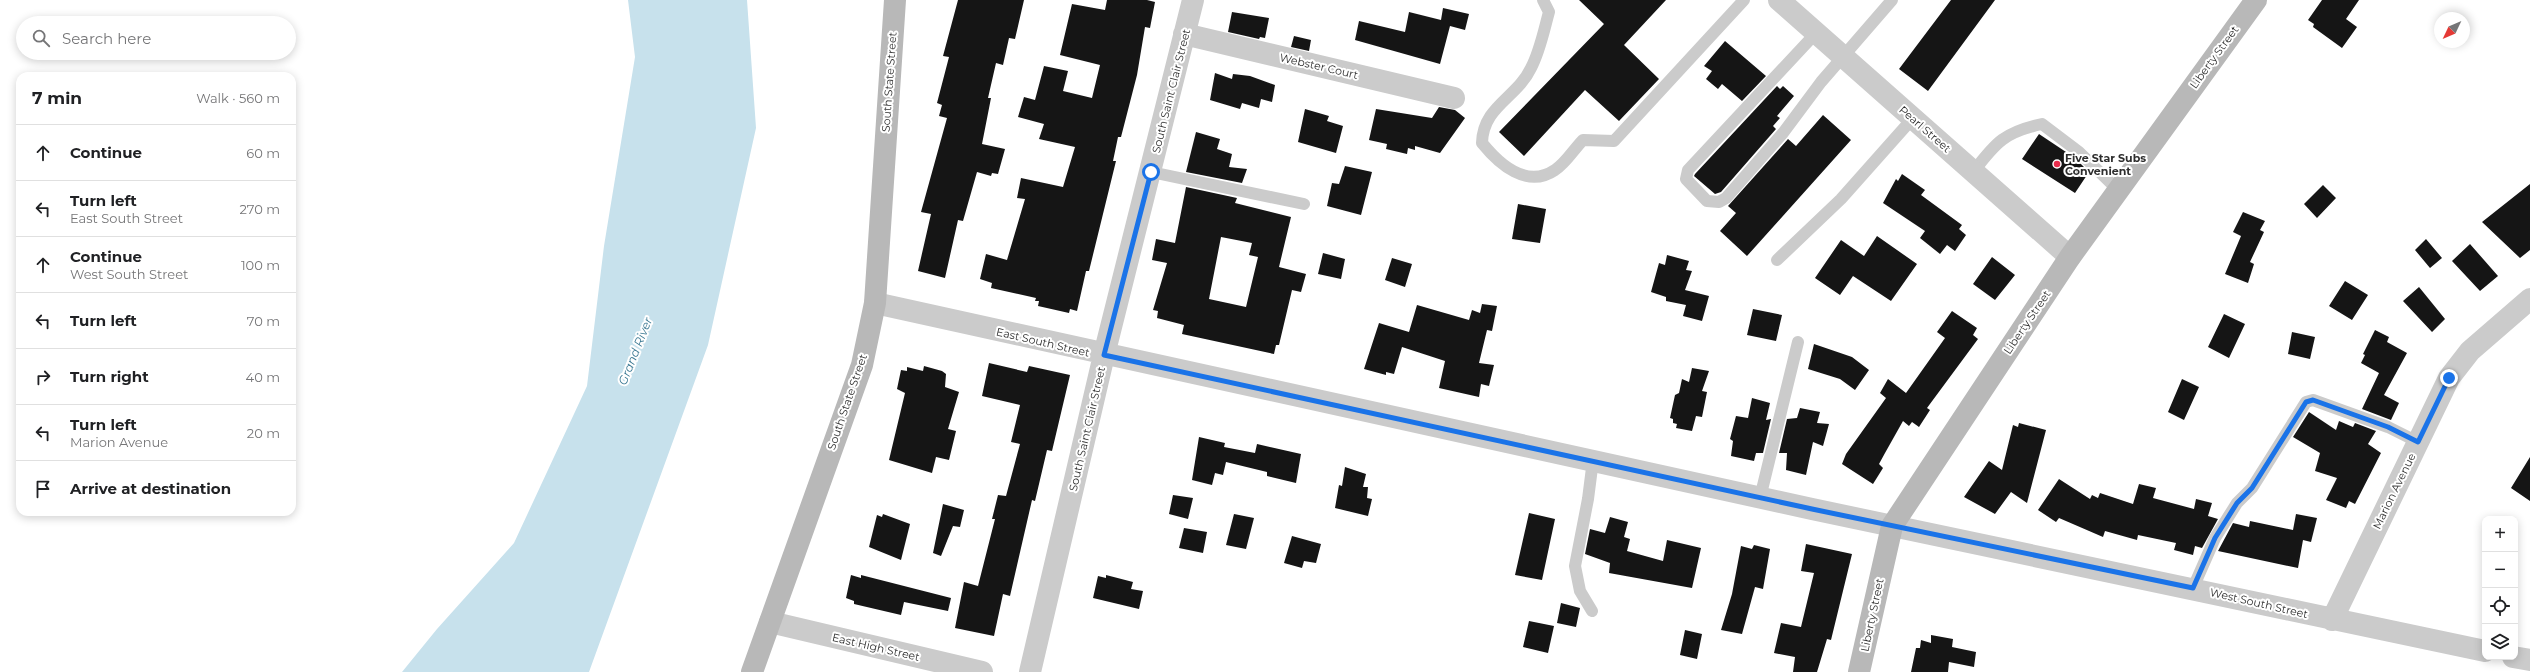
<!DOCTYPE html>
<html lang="en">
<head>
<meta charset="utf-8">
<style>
  :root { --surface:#fff; --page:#f2f2f2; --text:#202124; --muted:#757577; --line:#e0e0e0 }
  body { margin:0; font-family:Montserrat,sans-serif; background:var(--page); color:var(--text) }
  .controls { position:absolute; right:12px; bottom:12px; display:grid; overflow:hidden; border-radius:8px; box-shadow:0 2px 10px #0003 }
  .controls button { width:36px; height:36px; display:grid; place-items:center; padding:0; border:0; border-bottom:1px solid var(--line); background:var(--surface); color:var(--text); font:20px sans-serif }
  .compass { position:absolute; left:2434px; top:12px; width:36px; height:36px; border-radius:50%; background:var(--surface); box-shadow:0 2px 10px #0003; rotate:226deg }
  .stop { position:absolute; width:12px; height:12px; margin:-9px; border:3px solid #1a73e8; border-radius:50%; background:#fff }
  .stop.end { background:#1a73e8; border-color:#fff; box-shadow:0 1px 4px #0008 }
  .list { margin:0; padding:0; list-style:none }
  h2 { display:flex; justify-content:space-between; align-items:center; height:52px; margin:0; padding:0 16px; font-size:17px }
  h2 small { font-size:13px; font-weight:400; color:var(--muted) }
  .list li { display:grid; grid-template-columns:26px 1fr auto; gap:12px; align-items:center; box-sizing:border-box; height:56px; padding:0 16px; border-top:1px solid var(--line) }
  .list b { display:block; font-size:15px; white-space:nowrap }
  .list p { margin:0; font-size:13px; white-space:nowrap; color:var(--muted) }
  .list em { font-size:13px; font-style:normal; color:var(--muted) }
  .icon { flex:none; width:22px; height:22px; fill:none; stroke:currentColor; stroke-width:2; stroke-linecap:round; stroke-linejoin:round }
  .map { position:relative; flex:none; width:2530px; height:672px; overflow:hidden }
  .search { position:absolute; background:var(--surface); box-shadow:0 2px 10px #0003; left:16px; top:16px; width:280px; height:44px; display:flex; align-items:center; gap:10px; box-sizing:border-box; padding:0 14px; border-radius:22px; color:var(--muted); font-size:15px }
  .panel { position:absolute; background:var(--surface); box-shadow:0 2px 10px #0003; left:16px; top:72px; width:280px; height:444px; border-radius:12px }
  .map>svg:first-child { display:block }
</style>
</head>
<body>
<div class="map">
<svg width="2530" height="672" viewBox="0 0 2530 672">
  <rect width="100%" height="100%" fill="#fff"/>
  <path fill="#c7e1ec" d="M628 0H747L756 128 708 345 589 672H402L437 629 514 543 587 386 604 246 635 57Z"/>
  <path fill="#151515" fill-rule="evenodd" d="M958 0H1024L1015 39 1009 38 1003 65 996 63 988 98H991L982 144 1005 149 998 174 992 173 991 176 977 172 963 221 958 220 945 278 918 271 931 214 921 212 947 118 939 116 942 105 937 103 949 57 943 56Z
    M1107 0H1147L1155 2 1150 28 1145 27 1137 75 1121 137H1118L1113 161H1116L1089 271H1086L1077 311 1070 309 1069 313 1038 306 1039 301H1035L1036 298 991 288 992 283 980 279 986 254 1007 260 1025 199 1017 198 1021 178 1063 187 1075 147 1039 139 1044 124 1018 117 1024 97 1035 100 1044 66 1068 71 1063 91 1092 98 1100 65 1060 55 1072 4 1105 10Z
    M1579 0H1666L1624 45 1659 79 1619 121 1585 90 1524 156 1499 132 1604 24Z
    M1951 0H1995L1928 91 1899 69Z
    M2322 0H2359L2346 19 2357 27 2342 48 2313 27 2314 24 2308 20Z
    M1443 8 1469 14 1465 30 1450 26 1440 64 1355 40 1359 21 1405 32 1409 12 1441 20Z
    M1232 12 1269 18 1265 38 1260 37 1259 39 1228 32Z
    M1294 36 1311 40 1309 51 1291 47Z
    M1725 41 1766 76 1742 101 1722 84 1718 89 1706 79 1712 71 1704 66Z
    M1215 73 1232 79 1233 74 1250 76 1275 85 1272 102 1261 99 1259 108 1242 103 1240 109 1210 100Z
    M1777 86 1780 89 1783 86 1794 96 1777 116 1780 118 1773 126 1776 129 1721 192 1715 194 1694 176 1695 174Z
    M1439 107 1455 110 1465 118 1440 153 1415 146V150L1408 148 1407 154 1386 149 1387 144 1369 140 1376 109 1432 118Z
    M1305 109 1329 116 1327 121 1343 126 1336 153 1298 142Z
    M1823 115 1851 140 1747 256 1720 231 1736 213 1728 206 1788 139 1796 146Z
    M1196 132 1220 139 1217 149 1232 154 1229 167 1247 169 1242 183 1186 172Z
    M2039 134 2075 158 2089 172 2075 193 2022 159Z
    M1345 166 1372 172 1361 215 1327 206 1332 183 1339 184Z
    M1902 174 1925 190 1921 195 1962 225 1959 229 1966 235 1955 251 1947 245 1940 254 1920 238 1925 231 1883 203 1896 179 1898 181Z
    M2530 184V250L2520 258 2482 222Z
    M2323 185 2336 198 2317 218 2304 204Z
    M1186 187 1237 198 1235 203 1291 217 1279 267 1306 274 1301 292 1292 290 1279 345H1276L1274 354 1182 334 1184 325 1157 318 1158 311 1153 310 1167 263 1152 260 1156 239 1175 243ZM1221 237 1252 243 1249 255 1258 257 1246 307 1209 299Z
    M1518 204 1546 209 1540 243 1512 239Z
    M2243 212 2265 221 2260 230 2264 232 2250 262 2254 264 2248 283 2225 274 2241 236 2233 232Z
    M1877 236 1917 264 1891 301 1853 276 1840 295 1815 278 1841 240 1864 256Z
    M2426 239 2442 258 2430 268 2415 250Z
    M2470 244 2498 276 2480 291 2452 261Z
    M1323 253 1345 259 1341 279 1318 274Z
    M1667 255 1689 261 1686 270 1692 271 1685 290 1709 296 1702 321 1683 316 1686 305 1666 301V297L1651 292 1659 263 1665 265Z
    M1992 257 2015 275 1995 300 1973 284Z
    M1392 258 1412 264 1405 287 1385 280Z
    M2345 281 2368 295 2352 320 2329 306Z
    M2419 287 2445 319 2432 332 2403 301Z
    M1482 304 1497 306 1492 331 1487 330 1479 363 1494 365 1489 386 1481 384 1479 397 1439 388 1445 361 1402 347 1394 374 1386 372V375L1364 369 1379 323 1409 332 1417 305 1469 320 1472 310 1480 313Z
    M1753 309 1782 315 1776 341 1747 335Z
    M1952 311 1977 328 1973 335 1978 339 1927 408 1930 410 1919 427 1912 422 1909 426 1903 421 1885 453 1879 464 1883 468 1873 484 1842 464 1846 454 1886 398 1880 393 1888 379 1906 393 1945 338 1937 332Z
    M2224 314 2245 324 2229 358 2208 347Z
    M2375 330 2389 337 2387 342 2407 353 2384 395 2399 403 2391 420 2362 409 2379 373 2361 363 2365 355 2363 354Z
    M2292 332 2315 337 2310 359 2288 354Z
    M1814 344 1852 357 1869 370 1855 390 1840 379 1808 369Z
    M989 363 1027 372 1029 366 1070 375 1052 451 1047 450 1035 501 1032 500 1010 596 1003 594 994 636 955 628 964 582 978 586 995 519H992L998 495 1006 496 1020 444 1011 442 1020 405 982 396Z
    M924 366 942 371 946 374 945 387 959 392 948 429 956 431 949 460 936 457 932 473 889 460 905 393 897 389 901 370 907 371V367L923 371Z
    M1692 368 1709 371 1702 391 1707 392 1702 417 1696 416 1692 431 1676 428 1677 424 1673 423V419L1670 418 1675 395 1679 393 1682 379 1689 382Z
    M2182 379 2199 387 2184 420 2168 412Z
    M1752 398 1770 403 1766 420 1771 419 1763 453H1756L1754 461 1731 456 1733 441 1730 439 1736 416 1748 418Z
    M1800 408 1820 412 1817 423 1829 424 1823 446 1813 442 1806 475 1786 470 1787 453H1779L1787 419 1797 418Z
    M2309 412 2336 430 2339 421 2353 427 2355 423 2376 431 2368 444 2381 453 2355 504 2349 501 2346 508 2326 500 2337 478 2315 471 2320 453 2293 437Z
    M2019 423 2046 430 2027 503 2011 492 1995 514 1964 497 1989 461 2002 470 2013 425 2018 427Z
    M1199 437 1225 443 1224 447 1255 453 1257 444 1301 454 1296 483 1267 476V472L1226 462 1223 475 1215 473 1212 485 1192 480Z
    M2530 457V501L2511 488Z
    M1345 467 1366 474 1363 487H1368L1367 498 1372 499 1368 516 1335 508 1339 485 1342 486Z
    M2059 479 2090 499 2092 495 2098 498 2100 493 2133 504 2139 484 2156 488 2153 498 2194 509 2196 499 2212 503 2208 516 2218 519 2202 548 2195 546 2193 555 2174 550 2176 543 2138 535 2137 540 2105 531 2103 537 2059 518 2056 522 2038 510Z
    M1173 495 1193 498 1188 519 1169 514Z
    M943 504 964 510 960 527 953 526 941 556 933 553Z
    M1529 513 1555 519 1542 580 1515 575Z
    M883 514 910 524 901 560 869 547 877 515 882 517Z
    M1234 514 1254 518 1246 549 1226 545Z
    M2296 514 2317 518 2311 542 2303 540 2298 568 2218 551 2233 523 2249 527 2250 521 2293 530Z
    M1610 517 1628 522 1624 537 1630 539 1627 551 1663 561 1667 540 1701 548 1692 588 1609 573 1610 563 1585 554 1590 529 1605 533Z
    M1184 528 1207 532 1203 553 1179 548Z
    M1292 536 1321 544 1316 563 1304 561 1302 568 1284 563Z
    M1806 544 1852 554 1831 640 1827 639 1817 672H1793L1795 657 1774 653 1781 623 1801 627 1814 573 1801 571Z
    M1754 545 1770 549 1763 589 1755 587 1742 634 1721 630 1732 594 1741 546 1752 549Z
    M851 575 861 578V575L951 598 948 611 904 602 901 615 854 604V601L846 598Z
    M1106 575 1133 582 1131 589 1143 591 1139 609 1093 598 1098 576 1106 578Z
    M1561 603 1580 608 1576 627 1557 623Z
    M1529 621 1554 626 1548 653 1523 647Z
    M1685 630 1702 634 1697 659 1680 655Z
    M1931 635 1953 639 1952 647 1976 652 1974 667 1949 662 1948 672H1911L1916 648H1920L1921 640 1931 643Z"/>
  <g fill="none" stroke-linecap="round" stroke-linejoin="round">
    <path stroke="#cbcbcb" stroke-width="12" d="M1543 0 1549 12C1544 30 1540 51 1531 68 1517 98 1483 106 1482 143 1499 164 1527 189 1555 170 1566 163 1574 149 1583 140L1614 141 1744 0
      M1816 33 1688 170 1686 179 1707 201 1719 202 1726 198 1783 133 1821 82 1892 0
      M1974 171C1996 142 2005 132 2042 124L2079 152 2117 189
      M1151 172 1304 204
      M1777 260 1841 199 1913 118
      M1760 498 1798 342
      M2193 588 2215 538 2237 503 2252 488 2306 402 2313 400 2388 427 2418 442
      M1592 611 1580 591 1575 566 1588 499 1593 460"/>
    <path stroke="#cbcbcb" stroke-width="22" d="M1779 0 2070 257
      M1184 34 1454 98
      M875 303 1812 509 2485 651
      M2332 620 2449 378 2470 351 2530 299
      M770 622 982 672
      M2513 657 2530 660
      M1030 672 1104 355 1193 0"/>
    <path stroke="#b8b8b8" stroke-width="22" d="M752 672 862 365 875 303 895 0
      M1859 672 1892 526 2070 257 2256 0"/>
  </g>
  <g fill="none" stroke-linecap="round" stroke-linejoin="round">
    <path stroke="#1a73e8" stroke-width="5" d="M1151 172 1104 355 1812 509 2193 588 2215 538 2237 503 2252 488 2306 402 2313 400 2388 427 2418 442 2449 378"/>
  </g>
  <circle fill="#e92c4c" stroke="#fff" stroke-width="1.5" cx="2057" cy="164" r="4"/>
  <g text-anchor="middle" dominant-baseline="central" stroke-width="4" stroke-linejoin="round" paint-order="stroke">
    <g font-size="11" fill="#2e2e2e" stroke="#fff">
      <text transform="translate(2214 57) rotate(-54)">Liberty Street</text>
      <text transform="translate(1319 66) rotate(13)">Webster Court</text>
      <text transform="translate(889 82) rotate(-86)">South State Street</text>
      <text transform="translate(1171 91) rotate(-76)">South Saint Clair Street</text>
      <text transform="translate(1925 129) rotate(41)">Pearl Street</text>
      <text transform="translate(2027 322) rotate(-56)">Liberty Street</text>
      <text transform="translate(1043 342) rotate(13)">East South Street</text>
      <text transform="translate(847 402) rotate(-71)">South State Street</text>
      <text transform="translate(1087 429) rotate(-77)">South Saint Clair Street</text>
      <text transform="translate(2394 491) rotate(-64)">Marion Avenue</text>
      <text transform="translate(2259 603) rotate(13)">West South Street</text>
      <text transform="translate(1872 615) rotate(-78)">Liberty Street</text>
      <text transform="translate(876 647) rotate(13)">East High Street</text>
    </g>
    <g font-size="11" font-weight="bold" fill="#2e2e2e" stroke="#fff" text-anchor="start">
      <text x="2065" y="158">Five Star Subs<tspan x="2065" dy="13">Convenient</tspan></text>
    </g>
    <g font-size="12" font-style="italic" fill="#3a7892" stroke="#fff">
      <text transform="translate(635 351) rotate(-68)">Grand River</text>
    </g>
  </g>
</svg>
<div class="controls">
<button>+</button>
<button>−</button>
<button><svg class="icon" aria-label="locate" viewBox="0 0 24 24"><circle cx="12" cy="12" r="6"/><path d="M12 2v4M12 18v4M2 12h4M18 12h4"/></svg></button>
<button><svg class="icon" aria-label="layers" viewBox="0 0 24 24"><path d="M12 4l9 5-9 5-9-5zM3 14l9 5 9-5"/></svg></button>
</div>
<svg class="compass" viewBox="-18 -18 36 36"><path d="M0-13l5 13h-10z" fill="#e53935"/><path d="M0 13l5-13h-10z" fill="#757577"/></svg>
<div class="stop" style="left:1151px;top:172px"></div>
<div class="stop end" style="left:2449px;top:378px"></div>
<div class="search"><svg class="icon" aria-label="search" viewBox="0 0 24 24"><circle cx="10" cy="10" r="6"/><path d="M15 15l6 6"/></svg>Search here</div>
<section class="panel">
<h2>7 min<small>Walk · 560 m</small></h2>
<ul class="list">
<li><svg class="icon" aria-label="ahead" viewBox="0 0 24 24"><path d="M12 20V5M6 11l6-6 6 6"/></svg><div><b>Continue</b></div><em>60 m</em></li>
<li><svg class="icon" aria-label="left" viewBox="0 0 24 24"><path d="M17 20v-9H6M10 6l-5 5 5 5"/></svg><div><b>Turn left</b><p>East South Street</p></div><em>270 m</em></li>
<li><svg class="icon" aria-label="ahead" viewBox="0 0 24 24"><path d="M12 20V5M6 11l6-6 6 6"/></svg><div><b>Continue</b><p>West South Street</p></div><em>100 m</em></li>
<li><svg class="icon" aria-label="left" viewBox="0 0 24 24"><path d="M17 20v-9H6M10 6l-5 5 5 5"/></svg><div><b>Turn left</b></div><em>70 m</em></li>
<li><svg class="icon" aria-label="right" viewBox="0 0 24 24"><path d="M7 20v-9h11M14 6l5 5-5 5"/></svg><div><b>Turn right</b></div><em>40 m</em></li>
<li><svg class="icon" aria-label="left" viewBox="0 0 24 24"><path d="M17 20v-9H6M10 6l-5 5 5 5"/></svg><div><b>Turn left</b><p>Marion Avenue</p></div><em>20 m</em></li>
<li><svg class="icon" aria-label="arrive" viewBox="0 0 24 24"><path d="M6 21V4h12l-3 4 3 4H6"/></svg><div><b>Arrive at destination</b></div></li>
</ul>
</section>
</div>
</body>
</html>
